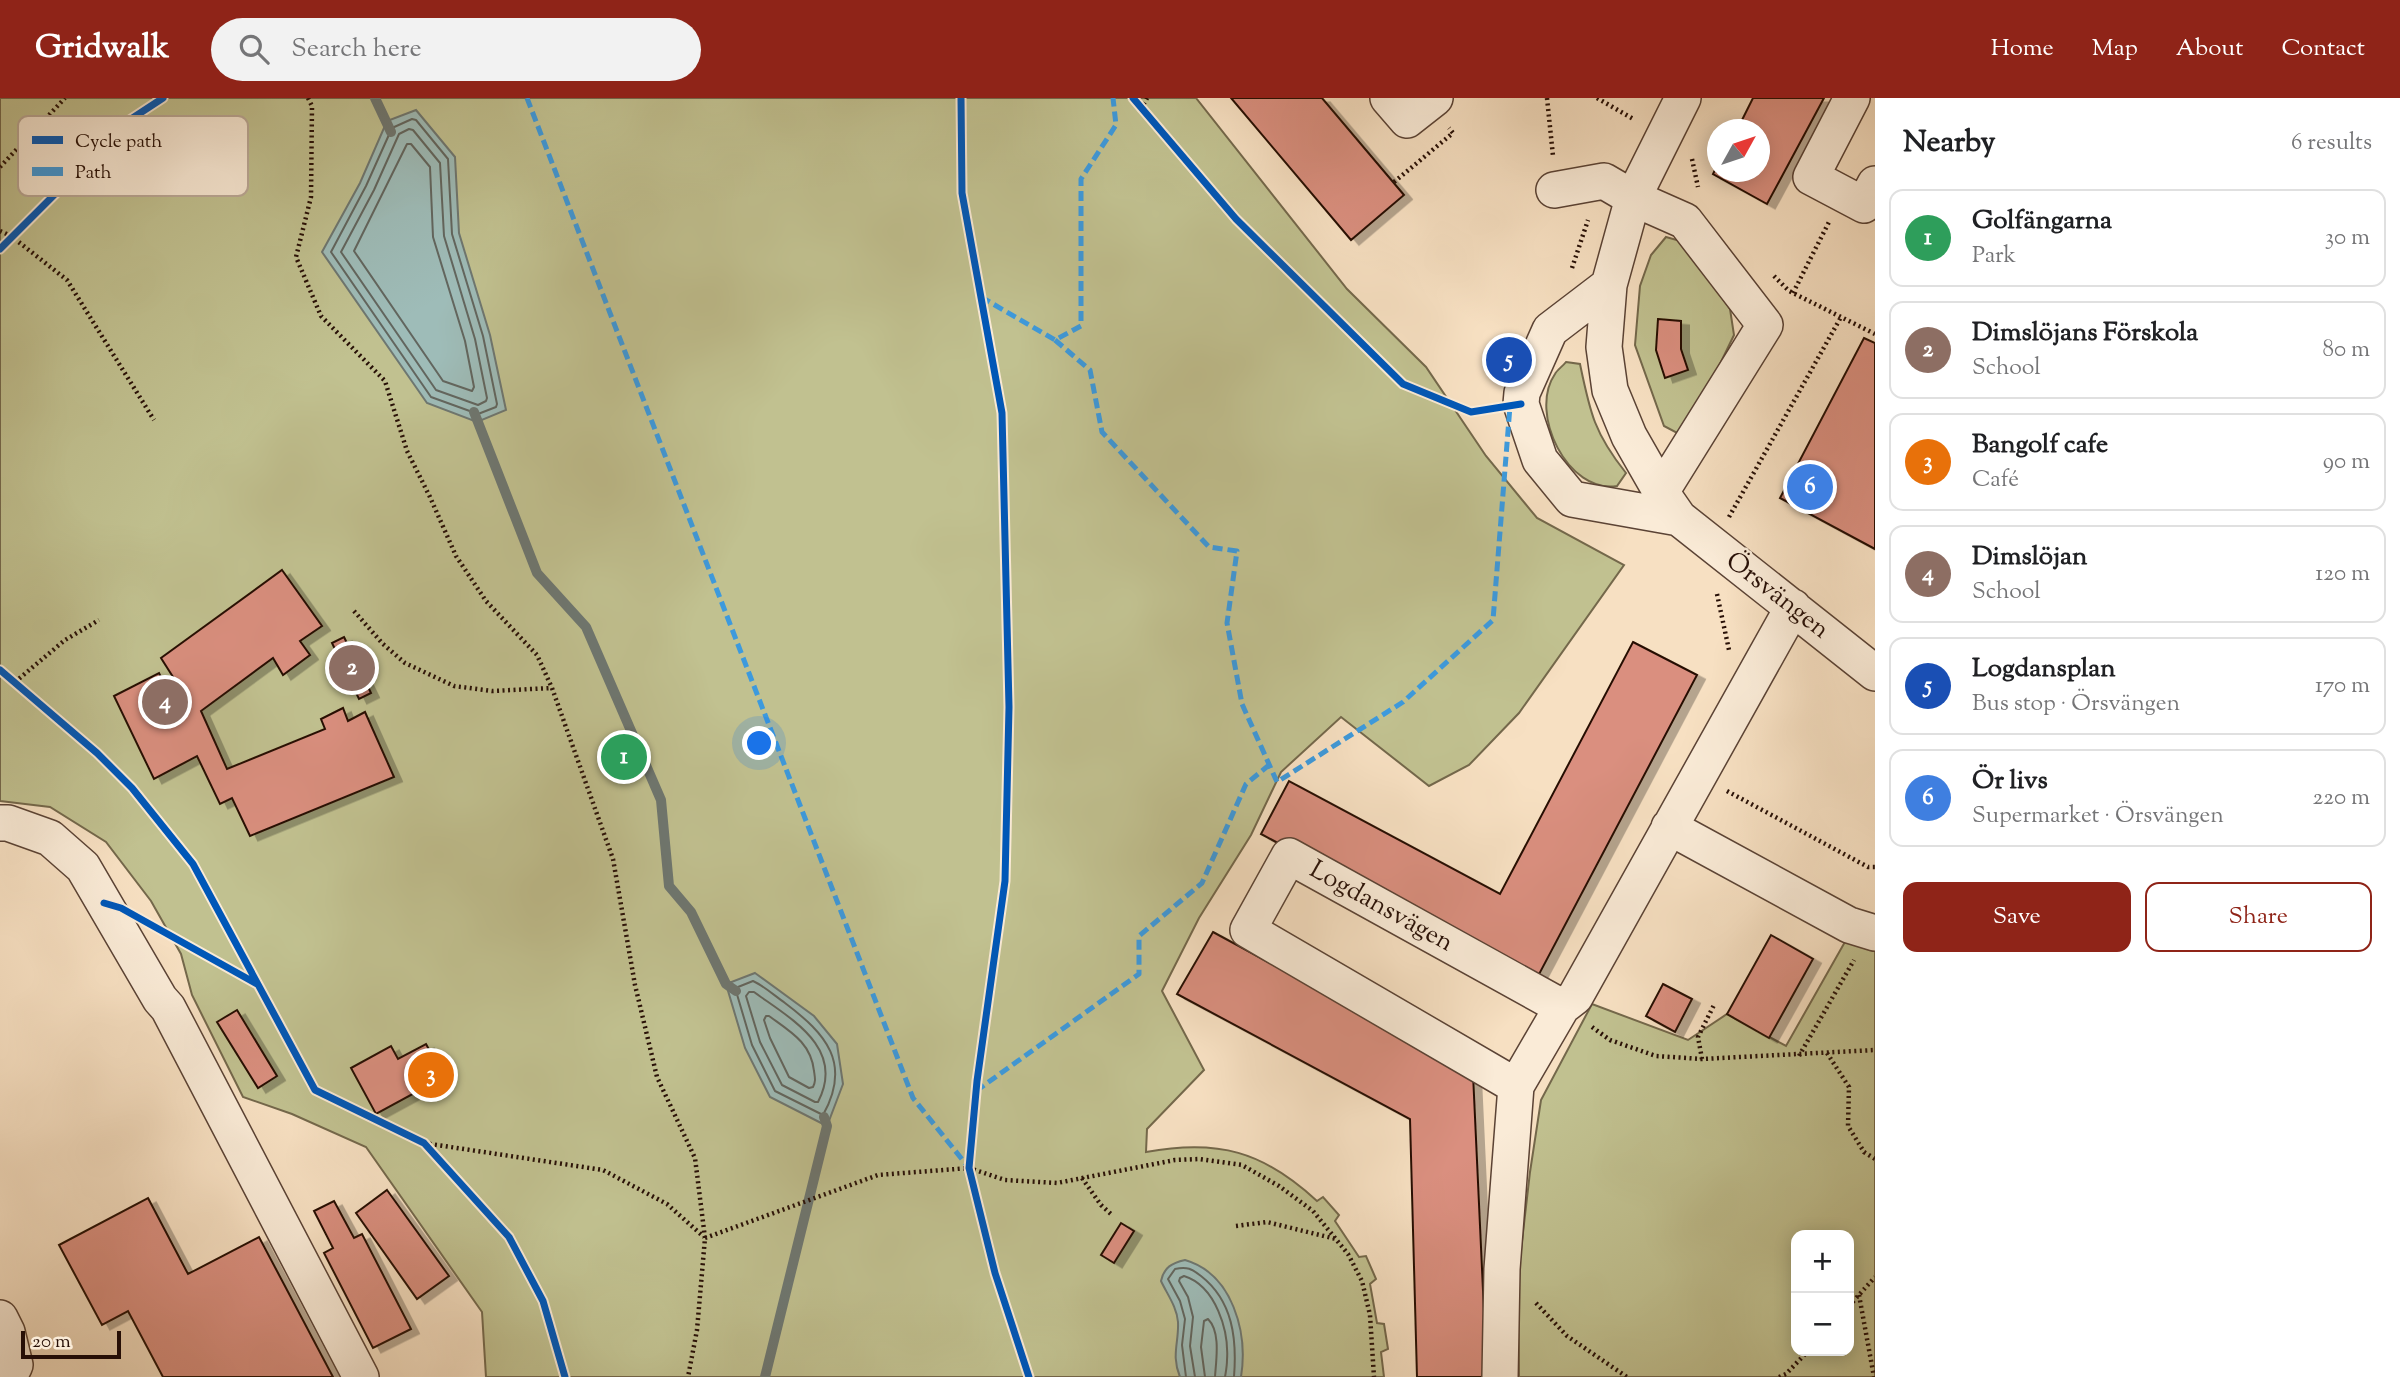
<!DOCTYPE html>
<html lang="en">
<head>
<meta charset="utf-8">
<style>
  :root { --surface:#fff; --page:#f2f2f2; --text:#202124; --muted:#757577; --line:#e0e0e0; --accent:#8f2418 }
  body { margin:0; font-family:"Sorts Mill Goudy",serif; background:var(--page); color:var(--text) }
  .controls { position:absolute; right:21px; bottom:21px; display:grid; overflow:hidden; border-radius:14px; box-shadow:0 4px 18px #0003 }
  .controls button { width:63px; height:63px; display:grid; place-items:center; padding:0; border:0; border-bottom:2px solid var(--line); background:var(--surface); color:var(--text); font:35px sans-serif }
  .compass { position:absolute; left:1707px; top:21px; width:63px; height:63px; border-radius:50%; background:var(--surface); box-shadow:0 4px 18px #0003; rotate:50deg }
  .scale { position:absolute; left:21px; bottom:18px; width:100px; box-sizing:border-box; padding-left:7px; border:4px solid #270f06; border-top:0; font-size:19px; line-height:24px; white-space:nowrap; color:#270f06; -webkit-text-stroke:5px #faebd7; paint-order:stroke }
  .you { position:absolute; left:760px; top:646px; width:24px; height:24px; margin:-18px; border:5px solid #fff; border-radius:50%; background:#1a73e8; box-shadow:0 0 0 10px #1a73e833 }
  .badge { display:grid; place-items:center; width:46px; height:46px; border-radius:50%; background:var(--accent); color:#fff; font-size:23px; font-weight:700 }
  .pin { position:absolute; translate:-50% -50%; border:4px solid #fff; box-shadow:0 2px 7px #0006 }
  .list { margin:0; padding:0; list-style:none }
  h2 { display:flex; justify-content:space-between; align-items:center; height:91px; margin:0; padding:0 28px; font-size:30px }
  h2 small { font-size:23px; font-weight:400; color:var(--muted) }
  .list li { display:grid; grid-template-columns:46px 1fr auto; gap:21px; align-items:center; box-sizing:border-box; height:98px; margin:0 14px 14px; padding:0 14px; border:2px solid var(--line); border-radius:14px }
  .list b { display:block; font-size:26px; white-space:nowrap }
  .list p { margin:0; font-size:23px; white-space:nowrap; color:var(--muted) }
  .list em { font-size:23px; font-style:normal; color:var(--muted) }
  .actions { display:flex; gap:14px; padding:21px 28px }
  .actions a { flex:1; padding:16px 0; border:2px solid var(--accent); border-radius:14px; text-align:center; font-size:24px; color:var(--accent) }
  .actions .main { background:var(--accent); color:#fff }
  .icon { flex:none; width:38px; height:38px; fill:none; stroke:currentColor; stroke-width:2; stroke-linecap:round; stroke-linejoin:round }
  .map { position:relative; flex:none; width:1875px; height:1279px; overflow:hidden }
  header { display:flex; align-items:center; gap:42px; box-sizing:border-box; height:98px; padding:0 35px; background:var(--accent); color:#fff }
  header strong { font-size:33px }
  nav { display:flex; gap:38px; margin-inline-start:auto; font-size:24px }
  .search { width:490px; height:63px; background:var(--page); display:flex; align-items:center; gap:18px; box-sizing:border-box; padding:0 24px; border-radius:38px; color:var(--muted); font-size:26px }
  main { display:flex }
  aside { flex:1; background:var(--surface) }
  .map>svg:first-child { display:block }
</style>
</head>
<body>
<header>
<strong>Gridwalk</strong>
<div class="search"><svg class="icon" aria-label="search" viewBox="0 0 24 24"><circle cx="10" cy="10" r="6"/><path d="M15 15l6 6"/></svg>Search here</div>
<nav><a>Home</a><a>Map</a><a>About</a><a>Contact</a></nav>
</header>
<main>
<div class="map">
<svg width="1875" height="1279" viewBox="0 0 1875 1279">
  <defs>
    <filter id="shadow"><feDropShadow dx="8" dy="4.5" stdDeviation="0" flood-color="#0004"/></filter>
  </defs>
  <rect width="100%" height="100%" fill="#f7e0c2"/>
  <filter id="stains"><feTurbulence type="fractalNoise" baseFrequency=".00286" numOctaves="4"/><feColorMatrix values="0 0 0 0 .2 0 0 0 0 .09 0 0 0 0 .02 0 0 0 .5 -.17"/></filter>
  <radialGradient id="worn" r=".72"><stop offset=".6" stop-color="#630" stop-opacity="0"/><stop offset="1" stop-color="#630" stop-opacity=".3"/></radialGradient>
  <path fill="#c1c190" stroke="#74684b" stroke-width="2" fill-rule="evenodd" d="M0 0H1196L1347 191 1426 269 1486 358 1537 420 1624 467 1519 615 1469 667 1429 688 1341 619 1281 674 1251 737 1199 820 1162 893 1204 972 1147 1031 1146 1054C1218 1041 1263 1053 1317 1103L1323 1099 1339 1117 1335 1123 1359 1159 1366 1158 1376 1181 1370 1186 1377 1225 1384 1226 1388 1251 1381 1254 1384 1279H486L482 1214 366 1049 292 1016 243 999 192 897 181 856 151 803 106 744 50 709 0 703Z
    M1666 139 1684 144 1730 211 1734 237 1692 324 1681 337 1664 328 1635 247 1640 188 1651 157Z
    M1566 264 1580 266C1590 314 1594 335 1626 375L1617 388C1568 396 1528 315 1555 276 1557 272 1563 268 1566 264Z
    M1850 835 1875 846V1279H1519L1518 1178 1530 1074 1541 1002 1592 906 1688 942 1727 916 1786 948ZM1796 1137H1849V1253H1796Z"/>
  <path fill="#9ebcb8" stroke="#6e7771" stroke-width="2" d="M416 12 455 59 459 135 490 237 506 312 477 324 427 305 322 154 360 85 387 23Z
    M755 875 814 918 837 946 843 986 827 1028 770 999 745 950 726 886Z
    M1185 1162C1233 1176 1248 1235 1241 1279H1180C1171 1257 1179 1245 1178 1224 1177 1209 1167 1196 1161 1183 1164 1169 1172 1165 1185 1162Z"/>
  <g fill="none" stroke-linecap="round" stroke-linejoin="round">
    <path stroke="#62665f" stroke-width="2" d="M412 21 416 22 448 61 452 136 483 238 497 306 496 309 478 316 431 299 331 154 366 88 392 30Z
      M409 31 413 32 440 65 444 138 475 241 487 300 486 303 478 307 436 292 341 154 374 92 399 36Z
      M407 46H411L430 69 433 139 465 243 474 289 472 293 443 283 354 153Z
      M753 883C764 888 775 898 785 905 826 936 852 965 823 1017L775 993 752 947 736 893 738 889Z
      M749 894H754C791 921 846 950 818 1004H815L782 987 760 944 746 898Z
      M766 918H769C791 934 811 945 814 973 815 980 816 983 813 989L809 990 789 979 770 940 764 922Z
      M1186 1279 1182 1247 1185 1221 1180 1203 1168 1181 1175 1171C1187 1168 1192 1171 1201 1178 1233 1203 1237 1241 1234 1279
      M1195 1279 1190 1248 1193 1219 1188 1199 1179 1183 1180 1180 1184 1178C1216 1188 1229 1233 1227 1262 1227 1268 1226 1273 1225 1279
      M1205 1279 1201 1249 1204 1223 1208 1221C1221 1234 1216 1262 1215 1279"/>
    <path stroke="#6e7771" stroke-width="10" d="M375 0 391 34
      M474 314 537 475 586 529 661 702 669 788 691 814 726 886 736 893
      M765 1279 827 1028 824 1019"/>
  </g>
  <path fill="#da8f7f" stroke="#270f06" stroke-width="2" filter="url(#shadow)" d="M1231 0H1322L1404 97 1351 142Z
    M1753 0H1824L1767 106 1713 76 1717 68V74H1759V32H1737Z
    M1658 221 1681 223V251L1688 272 1665 280 1656 252Z
    M1864 240 1875 245V451L1780 400Z
    M282 472 322 528 300 543 310 557 283 577 273 560 201 613 227 671 325 631 321 621 343 610 348 623 365 614 394 679 250 738 232 700 220 706 197 658 154 681 114 598 159 575 164 585 173 579 161 560Z
    M344 539 371 595 359 601 332 545Z
    M1633 544 1697 577 1536 882 1261 736 1289 683 1500 796Z
    M1213 834 1473 976 1487 1279H1417L1410 1021 1177 896Z
    M1771 837 1813 861 1769 940 1727 916Z
    M1663 886 1692 901 1675 934 1646 918Z
    M237 912 277 978 258 990 217 924Z
    M426 946 444 979 376 1016 351 970 391 948 398 961Z
    M387 1092 449 1178 417 1201 356 1115Z
    M148 1100 188 1176 259 1139 333 1279H163L128 1213 102 1227 59 1147Z
    M334 1103 354 1140 362 1136 411 1231 373 1250 324 1155 333 1150 314 1113Z
    M1121 1125 1134 1133 1114 1165 1101 1157Z"/>
  <g fill="none" stroke-linecap="round" stroke-linejoin="round">
    <g stroke="#5b4335" stroke-width="38">
      <path id="minor" d="M1388 0 1407 22 1435 0
        M1683 0 1633 100 1609 187 1604 249 1610 292 1629 338 1661 394 1679 420 1875 575
        M1852 0 1811 79 1864 107 1875 86
        M1554 92 1604 83 1633 100 1685 123 1765 227 1661 394
        M1609 187 1550 232 1522 295 1521 306 1540 362 1572 401 1679 420
        M0 725H8L50 740 83 769 160 901 168 910 361 1279
        M1669 729 1849 827 1875 835
        M1516 988 1248 832 1289 758 1562 909
        M0 1220 7 1234 15 1267 9 1279
        M1500 1279 1502 1171 1516 988 1562 909 1575 899 1793 509"/>
    </g>
    <path stroke="#270f06" stroke-width="4.5" stroke-dasharray="2 3.5" stroke-linecap="butt" d="M308 0 312 8 311 99 296 159 321 218 385 283 407 353 430 399 456 458 486 503 537 557 552 590 613 761 635 887 657 979 695 1060 705 1140 697 1232 688 1279
      M961 0 962 95 1002 315 1009 609 1005 783 977 983 969 1070 995 1175 1029 1279
      M1547 0 1553 58
      M1597 0 1635 22
      M1141 11 1147 0
      M1692 61 1698 89
      M0 69 65 0
      M1394 84 1453 35 1449 30
      M0 133 11 138 67 182 154 322
      M1572 170 1588 122
      M1774 178 1789 193 1875 236
      M1793 195 1829 124
      M1729 419 1841 219
      M1717 496 1729 552
      M354 513 383 546 405 565 454 588 492 593 552 590
      M15 584 65 542 99 522
      M1727 693 1868 769H1875
      M1592 929 1610 942 1656 958 1702 961 1875 952
      M1827 955 1849 989 1848 1028 1864 1054 1875 1061
      M1799 958 1854 862
      M1702 961 1698 939 1714 907
      M424 1045 603 1072 667 1106 704 1139
      M1082 1080 1101 1107 1112 1117
      M1236 1128 1267 1124 1336 1141
      M705 1140 878 1077 969 1070 1005 1082 1057 1085 1175 1062 1199 1061 1242 1067 1279 1088 1313 1113 1348 1156 1362 1183 1370 1217 1374 1279
      M1859 1197 1874 1279
      M1536 1205 1567 1238 1627 1279
      M1849 1208 1875 1179
      M1779 1279 1786 1276 1808 1253"/>
    <use href="#minor" stroke="#faebd7" stroke-width="35"/>
    <path stroke="#3d9add" stroke-width="5" stroke-dasharray="10 5" stroke-linecap="butt" d="M527 0 913 1000 969 1070
      M981 199 1055 242 1081 228V81L1116 27 1113 0
      M1055 242 1090 272 1102 334 1209 449 1237 453 1227 525 1242 606 1277 684 1403 604 1493 522 1510 308
      M976 993 1139 876V838L1202 785 1246 686 1269 667"/>
    <g stroke="#faebd7" stroke-width="11">
      <path id="cycleway" d="M961 0 962 95 1002 315 1009 609 1005 783 977 983 969 1070 995 1175 1029 1279
        M1133 0 1236 121 1403 286 1471 314 1521 306
        M0 151 128 23 163 0
        M0 572 97 655 132 690 193 766 315 992 424 1045 509 1139 543 1203 565 1279
        M104 805 121 810 257 886"/>
    </g>
    <use href="#cycleway" stroke="#0057b8" stroke-width="7"/>
  </g>
  <g text-anchor="middle" dominant-baseline="central" stroke-width="5" stroke-linejoin="round" paint-order="stroke">
    <g font-size="26" fill="#270f06" stroke="#faebd7">
      <text transform="translate(1777 498) rotate(38)">Örsvängen</text>
      <text transform="translate(1381 809) rotate(29)">Logdansvägen</text>
    </g>
  </g>
  <rect x="18" y="18" width="230" height="80" rx="10" fill="#faebd7" stroke="#bba998" stroke-width="2"/>
  <rect x="32" y="38" width="31" height="8" fill="#0057b8"/>
  <rect x="32" y="69" width="31" height="9" fill="#3d9add"/>
  <g font-size="19" fill="#270f06">
    <text x="75" y="49">Cycle path</text>
    <text x="75" y="80">Path</text>
  </g>
  <rect width="100%" height="100%" filter="url(#stains)"/>
  <rect width="100%" height="100%" fill="url(#worn)"/>
</svg>
<div class="controls">
<button>+</button>
<button>−</button>
</div>
<svg class="compass" viewBox="-18 -18 36 36"><path d="M0-13l5 13h-10z" fill="#e53935"/><path d="M0 13l5-13h-10z" fill="#757577"/></svg>
<div class="scale">20 m</div>
<div class="you"></div>
<div class="pin badge" style="left:624px;top:659px;background:#2e9e5b">1</div>
<div class="pin badge" style="left:352px;top:570px;background:#8d6e63">2</div>
<div class="pin badge" style="left:431px;top:977px;background:#e8710a">3</div>
<div class="pin badge" style="left:165px;top:604px;background:#8d6e63">4</div>
<div class="pin badge" style="left:1509px;top:262px;background:#1a4fb4">5</div>
<div class="pin badge" style="left:1810px;top:389px;background:#3f7fe0">6</div>
</div>
<aside>
<h2>Nearby<small>6 results</small></h2>
<ul class="list">
<li><span class="badge" style="background:#2e9e5b">1</span><div><b>Golfängarna</b><p>Park</p></div><em>30 m</em></li>
<li><span class="badge" style="background:#8d6e63">2</span><div><b>Dimslöjans Förskola</b><p>School</p></div><em>80 m</em></li>
<li><span class="badge" style="background:#e8710a">3</span><div><b>Bangolf cafe</b><p>Café</p></div><em>90 m</em></li>
<li><span class="badge" style="background:#8d6e63">4</span><div><b>Dimslöjan</b><p>School</p></div><em>120 m</em></li>
<li><span class="badge" style="background:#1a4fb4">5</span><div><b>Logdansplan</b><p>Bus stop · Örsvängen</p></div><em>170 m</em></li>
<li><span class="badge" style="background:#3f7fe0">6</span><div><b>Ör livs</b><p>Supermarket · Örsvängen</p></div><em>220 m</em></li>
</ul>
<div class="actions"><a class="main">Save</a><a>Share</a></div>
</aside>
</main>
</body>
</html>
